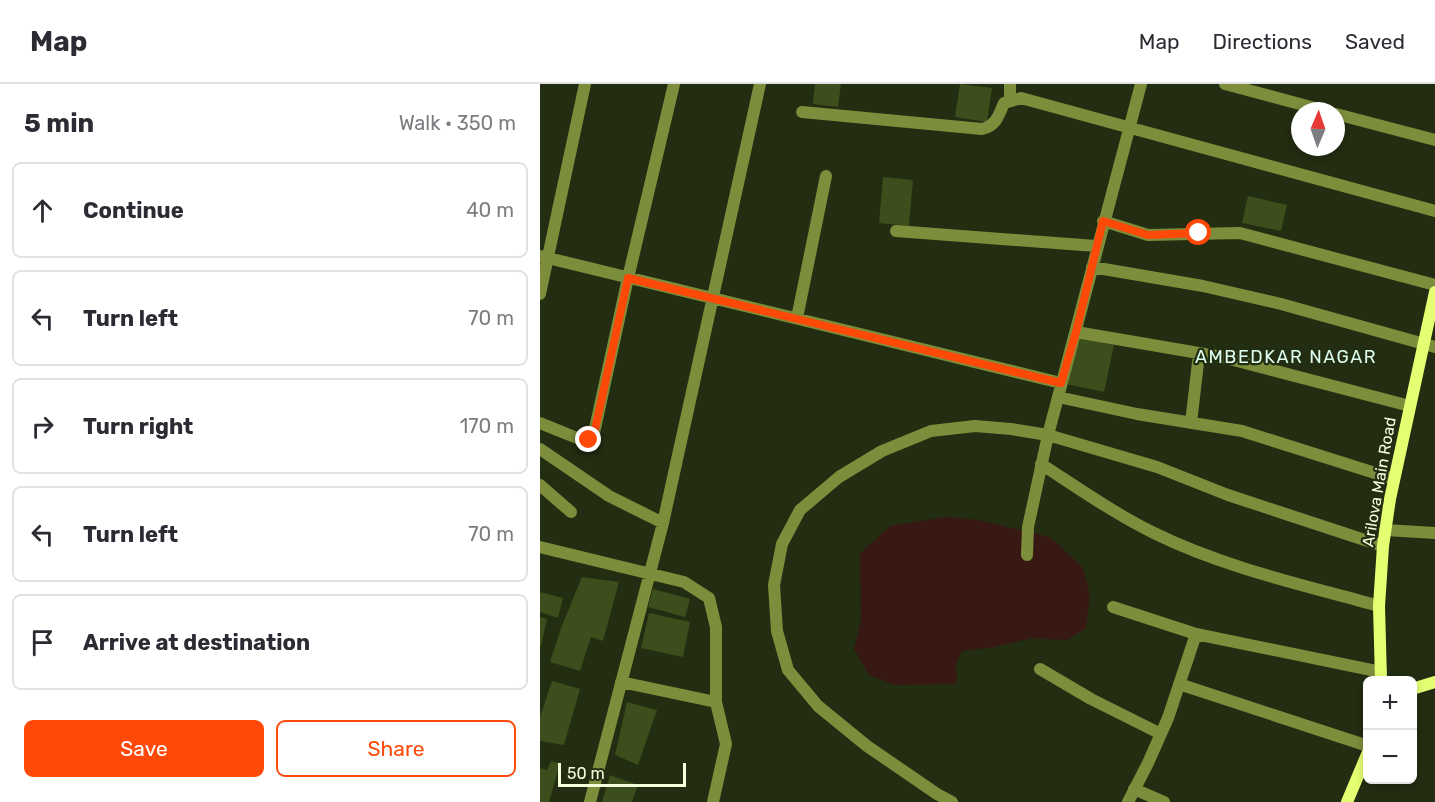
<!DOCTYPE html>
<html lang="en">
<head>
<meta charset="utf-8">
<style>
  :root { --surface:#fff; --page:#f2f2f3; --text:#2b2b33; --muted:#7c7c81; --line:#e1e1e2; --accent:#ff4908 }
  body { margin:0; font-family:Rubik,sans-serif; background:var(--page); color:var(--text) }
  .controls { position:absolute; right:18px; bottom:18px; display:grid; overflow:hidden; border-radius:9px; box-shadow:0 3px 9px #0003 }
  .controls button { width:54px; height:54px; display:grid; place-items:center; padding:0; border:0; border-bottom:2px solid var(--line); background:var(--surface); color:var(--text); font:30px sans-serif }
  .compass { position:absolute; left:751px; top:18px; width:54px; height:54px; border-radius:50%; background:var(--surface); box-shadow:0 3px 9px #0003; rotate:2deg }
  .scale { position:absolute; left:18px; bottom:15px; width:128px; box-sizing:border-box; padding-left:6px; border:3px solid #f5ffdc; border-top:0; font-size:16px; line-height:21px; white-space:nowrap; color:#f5ffdc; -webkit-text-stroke:4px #232d11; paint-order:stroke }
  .stop { position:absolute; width:18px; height:18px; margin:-14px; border:4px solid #ff4908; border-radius:50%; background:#fff }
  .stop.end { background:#ff4908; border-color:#fff; box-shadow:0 2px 6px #0008 }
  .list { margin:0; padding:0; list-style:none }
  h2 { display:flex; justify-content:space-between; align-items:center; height:78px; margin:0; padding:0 24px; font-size:26px }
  h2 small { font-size:20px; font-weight:400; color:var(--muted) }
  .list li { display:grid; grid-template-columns:39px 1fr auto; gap:18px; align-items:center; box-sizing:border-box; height:96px; margin:0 12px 12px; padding:0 12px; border:2px solid var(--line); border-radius:9px }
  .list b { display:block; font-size:22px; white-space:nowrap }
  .list em { font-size:20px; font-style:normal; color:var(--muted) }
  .actions { display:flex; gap:12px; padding:18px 24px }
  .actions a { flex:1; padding:14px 0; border:2px solid var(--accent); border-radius:9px; text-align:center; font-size:21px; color:var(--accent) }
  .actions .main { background:var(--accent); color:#fff }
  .icon { flex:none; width:33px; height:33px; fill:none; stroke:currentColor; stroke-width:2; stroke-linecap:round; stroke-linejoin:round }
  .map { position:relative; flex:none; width:895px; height:718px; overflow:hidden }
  header { display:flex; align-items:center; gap:36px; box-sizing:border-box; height:84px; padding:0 30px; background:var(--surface); border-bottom:2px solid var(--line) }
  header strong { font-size:28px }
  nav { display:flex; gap:33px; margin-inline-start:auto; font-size:21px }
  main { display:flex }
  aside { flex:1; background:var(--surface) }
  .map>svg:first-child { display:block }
</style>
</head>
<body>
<header>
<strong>Map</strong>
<nav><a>Map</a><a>Directions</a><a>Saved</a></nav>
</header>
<main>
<aside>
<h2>5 min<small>Walk · 350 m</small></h2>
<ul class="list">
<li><svg class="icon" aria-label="ahead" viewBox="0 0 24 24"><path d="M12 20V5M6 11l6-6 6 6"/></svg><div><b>Continue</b></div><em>40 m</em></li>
<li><svg class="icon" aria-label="left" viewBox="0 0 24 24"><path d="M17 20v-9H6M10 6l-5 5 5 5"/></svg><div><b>Turn left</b></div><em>70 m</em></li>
<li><svg class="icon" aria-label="right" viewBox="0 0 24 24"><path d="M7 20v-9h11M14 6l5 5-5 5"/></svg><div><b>Turn right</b></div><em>170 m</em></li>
<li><svg class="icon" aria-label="left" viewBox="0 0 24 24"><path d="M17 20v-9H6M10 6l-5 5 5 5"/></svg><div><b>Turn left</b></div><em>70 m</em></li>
<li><svg class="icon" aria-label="arrive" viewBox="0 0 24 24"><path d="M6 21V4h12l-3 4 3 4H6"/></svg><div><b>Arrive at destination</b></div></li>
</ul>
<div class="actions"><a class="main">Save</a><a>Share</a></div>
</aside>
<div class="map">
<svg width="895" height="718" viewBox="0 0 895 718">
  <rect width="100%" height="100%" fill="#232d11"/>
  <path fill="#371813" d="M406 433 438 436 510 453 543 484 550 511 546 544 527 556 492 554 454 563 422 567 416 579 417 600 354 601 329 591 314 565 321 536 320 470 350 442Z"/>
  <path fill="#3c4e1c" d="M275 0H301L298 23 273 20Z
    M420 0 452 4 447 38 415 33Z
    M343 93 373 96 369 142 339 139Z
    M708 112 747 121 741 147 702 139Z
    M536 253 574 261 564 308 526 300Z
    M42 493 79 498 63 557 51 553 40 587 10 578 21 544Z
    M113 505 150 515 145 533 108 523Z
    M0 508 23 514 18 534 0 528Z
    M109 529 150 538 143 573 101 564Z
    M0 533 7 535 1 562H0Z
    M12 597 40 605 24 661 0 657V633Z
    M87 618 117 626 98 681 75 671Z
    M11 677 20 679 9 718H0V684L7 686Z
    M70 691 98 701 92 718H62Z"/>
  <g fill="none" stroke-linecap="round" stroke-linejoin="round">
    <path stroke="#7c8d3b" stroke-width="12" d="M685 0 786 27
      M470 16V0
      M262 28 442 45C456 42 459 31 464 19L481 14 895 127
      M796 30 895 56
      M563 137 608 151 700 149 895 201
      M356 147 556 162
      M0 172 521 299
      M552 183 663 202 741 220 895 263
      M0 210 45 0
      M257 234 286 92
      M536 248 682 273 870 322
      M518 313 597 330 702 347 854 395
      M0 339 42 356H49L54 349 88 194 134 0
      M651 339 659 270
      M0 365 69 412 123 439
      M501 380C538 404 575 430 614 449 685 484 764 501 839 522
      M0 401 31 428
      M845 446 895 449
      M0 463 144 498 169 514 176 543V618L186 660 173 718
      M487 471 488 443 508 351 601 0
      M573 523 656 550 841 588
      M500 585 551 615 621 650
      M81 598 176 618
      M639 600 828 662
      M594 705 624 718
      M50 718 123 439 220 0
      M412 718 397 710 327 662 278 622 248 586 237 547 234 501 242 460 260 426 299 393 342 367 391 347 435 342 471 345 508 351 617 383 688 411 843 462
      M588 718 608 679 628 634 656 550"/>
    <path stroke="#e5ff73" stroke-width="12" d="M841 596 839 522 843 462 850 415 895 208
      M872 605 895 598
      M807 718 828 668"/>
  </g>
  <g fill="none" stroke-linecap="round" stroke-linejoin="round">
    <path stroke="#ff4908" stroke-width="8" d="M49 356 54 350 88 194 521 299 536 248 563 137 608 151 659 149"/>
  </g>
  <g text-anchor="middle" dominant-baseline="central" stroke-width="4.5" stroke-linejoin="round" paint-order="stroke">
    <g font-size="16" fill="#f5ffdc" stroke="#232d11">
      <text transform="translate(839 398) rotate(-80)">Arilova Main Road</text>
    </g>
    <g font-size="18" letter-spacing="1.5" fill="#defff0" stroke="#232d11">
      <text x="746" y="273">AMBEDKAR NAGAR</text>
    </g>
  </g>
</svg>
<div class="controls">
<button>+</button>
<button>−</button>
</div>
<svg class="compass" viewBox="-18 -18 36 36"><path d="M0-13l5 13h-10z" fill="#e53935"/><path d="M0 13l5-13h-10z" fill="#7c7c81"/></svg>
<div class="scale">50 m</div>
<div class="stop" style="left:659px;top:149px"></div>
<div class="stop end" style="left:49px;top:356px"></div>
</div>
</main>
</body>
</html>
